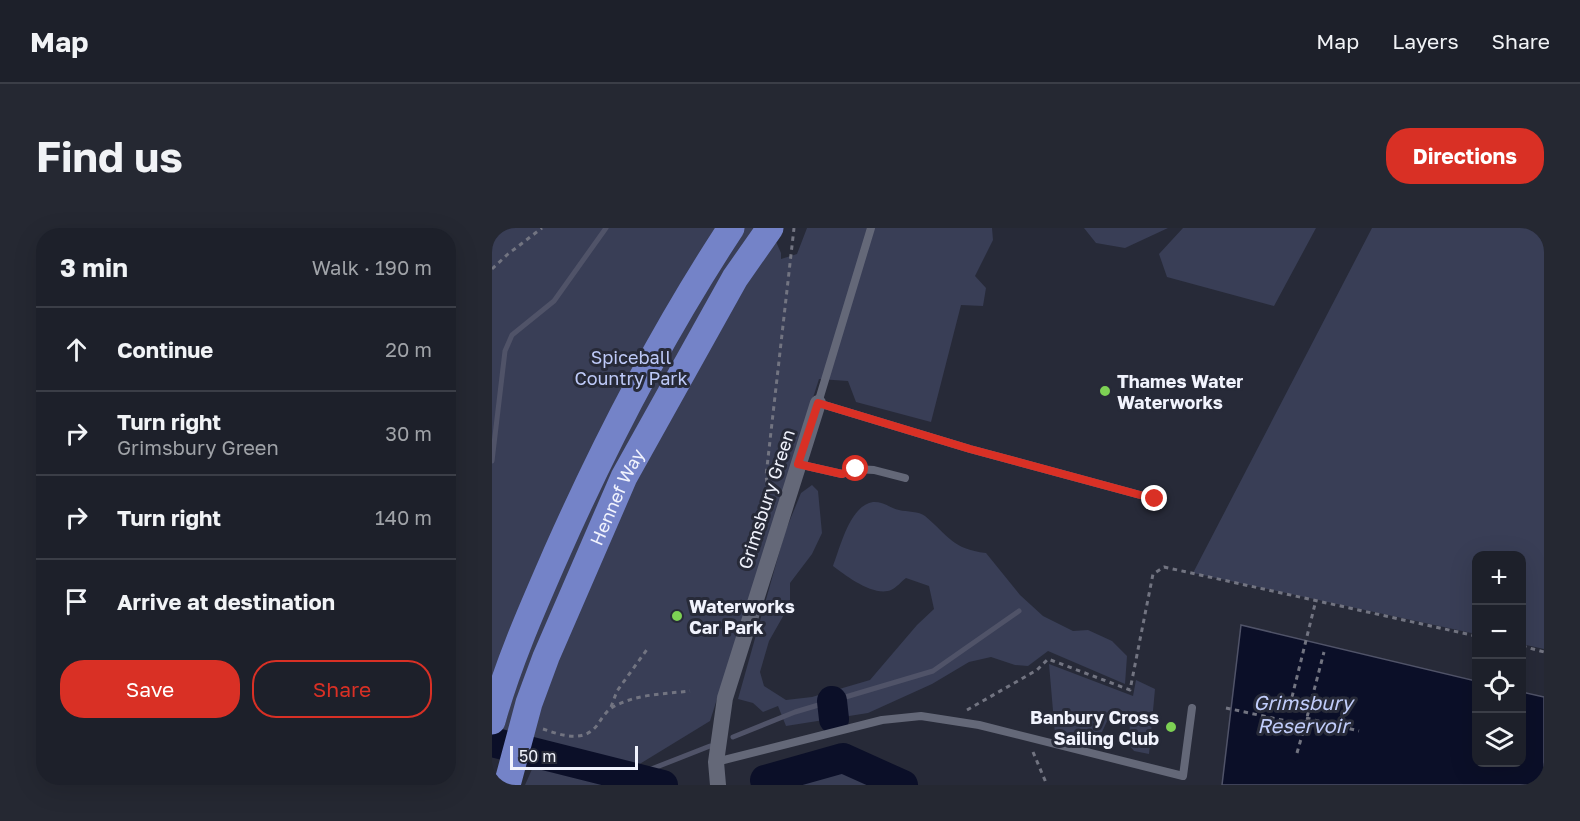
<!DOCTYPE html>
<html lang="en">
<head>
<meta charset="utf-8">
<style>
  :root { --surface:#1d202a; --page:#252832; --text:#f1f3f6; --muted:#a0a3a8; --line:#3b3e47; --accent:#d93025 }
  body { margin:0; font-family:"Golos Text",sans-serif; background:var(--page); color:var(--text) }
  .controls { position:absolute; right:18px; bottom:18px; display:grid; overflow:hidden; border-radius:12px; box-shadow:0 6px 24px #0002 }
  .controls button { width:54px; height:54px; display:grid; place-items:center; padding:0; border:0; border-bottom:2px solid var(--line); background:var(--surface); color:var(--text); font:30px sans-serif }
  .scale { position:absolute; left:18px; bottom:15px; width:128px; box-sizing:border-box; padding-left:6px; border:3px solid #f1f3fd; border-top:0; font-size:16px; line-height:21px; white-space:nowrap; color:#f1f3fd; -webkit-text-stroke:4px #272a38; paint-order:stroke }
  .stop { position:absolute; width:18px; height:18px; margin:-14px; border:4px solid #d93025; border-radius:50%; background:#fff }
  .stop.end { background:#d93025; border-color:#fff; box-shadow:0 2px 6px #0008 }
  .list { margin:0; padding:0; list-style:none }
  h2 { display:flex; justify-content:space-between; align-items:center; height:78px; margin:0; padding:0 24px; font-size:26px }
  h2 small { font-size:20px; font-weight:400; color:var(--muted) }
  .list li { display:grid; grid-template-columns:39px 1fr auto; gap:18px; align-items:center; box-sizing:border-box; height:84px; padding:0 24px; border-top:2px solid var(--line) }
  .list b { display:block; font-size:22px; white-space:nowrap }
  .list p { margin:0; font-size:20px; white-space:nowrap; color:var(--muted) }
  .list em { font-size:20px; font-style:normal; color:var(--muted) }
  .actions { display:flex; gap:12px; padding:18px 24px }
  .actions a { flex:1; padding:14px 0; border:2px solid var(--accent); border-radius:24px; text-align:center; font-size:21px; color:var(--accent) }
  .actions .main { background:var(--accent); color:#fff }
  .icon { flex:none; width:33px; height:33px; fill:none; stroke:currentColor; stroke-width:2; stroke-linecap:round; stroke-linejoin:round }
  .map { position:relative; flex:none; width:1052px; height:557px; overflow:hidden; border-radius:24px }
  header { display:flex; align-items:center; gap:36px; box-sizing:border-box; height:84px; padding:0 30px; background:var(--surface); border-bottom:2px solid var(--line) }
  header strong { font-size:28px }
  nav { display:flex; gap:33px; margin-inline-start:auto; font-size:21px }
  .intro { display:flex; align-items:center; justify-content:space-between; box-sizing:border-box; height:144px; padding:0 36px }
  h1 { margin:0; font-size:42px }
  .button { padding:15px 27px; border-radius:24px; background:var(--accent); color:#fff; font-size:21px; font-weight:700 }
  main { display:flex; gap:36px; padding:0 36px }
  aside { flex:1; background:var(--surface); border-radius:24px; box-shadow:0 6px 24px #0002 }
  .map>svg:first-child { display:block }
</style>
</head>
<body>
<header>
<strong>Map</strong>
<nav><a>Map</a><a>Layers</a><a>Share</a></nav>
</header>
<div class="intro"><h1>Find us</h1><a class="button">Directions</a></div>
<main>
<aside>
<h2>3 min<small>Walk · 190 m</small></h2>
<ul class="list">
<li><svg class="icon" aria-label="ahead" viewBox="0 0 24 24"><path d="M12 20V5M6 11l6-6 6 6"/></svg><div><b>Continue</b></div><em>20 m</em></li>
<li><svg class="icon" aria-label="right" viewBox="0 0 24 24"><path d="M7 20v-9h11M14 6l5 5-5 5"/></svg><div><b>Turn right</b><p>Grimsbury Green</p></div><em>30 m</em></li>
<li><svg class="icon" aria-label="right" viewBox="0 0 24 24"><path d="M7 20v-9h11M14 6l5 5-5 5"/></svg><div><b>Turn right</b></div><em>140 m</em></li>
<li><svg class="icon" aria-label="arrive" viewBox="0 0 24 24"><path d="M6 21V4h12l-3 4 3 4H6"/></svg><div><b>Arrive at destination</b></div></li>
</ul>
<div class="actions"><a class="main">Save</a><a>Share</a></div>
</aside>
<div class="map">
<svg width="1052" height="557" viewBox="0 0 1052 557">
  <rect width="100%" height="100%" fill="#272a38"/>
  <path fill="#393e56" d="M0 0H278L289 25V31L305 26 315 0H500L501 12 483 48 494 60 491 78 469 77 439 194 364 174 356 153 327 151 218 493 146 537 0 499Z
    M592 0H676L633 20 604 15Z
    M691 0H824L782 78 675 49 667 26Z
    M880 0H1052V421L1030 416V328H984V406L701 345Z
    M320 257 326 263 330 305 320 326 298 355V376L277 413 268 444 272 458 294 472 320 469 378 452 425 397 442 381 437 358 414 350C410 353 404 360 399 362 382 369 354 348 341 338 348 320 358 277 381 274 391 273 398 280 407 282 415 284 427 283 433 288 457 308 460 321 494 325L528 367 551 388 581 403 596 402 620 413 635 428 633 456 556 423 536 438 523 437 499 429 477 434 440 456 376 485 294 498 286 478 271 484 261 475 246 471 293 304 309 265Z
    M557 436 641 468 644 452 663 461 657 526 642 523 637 517 638 493 616 491 610 504 592 512 563 506Z
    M45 530 148 557H33Z
    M347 539 384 557H292Z"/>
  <path fill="#0b0f28" stroke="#505368" stroke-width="1.5" d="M749 397 984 453V534H1030V464L1052 469V557H730Z"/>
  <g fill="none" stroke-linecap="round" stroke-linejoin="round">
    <path stroke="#505368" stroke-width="5" d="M0 233 13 123 20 107 62 73 114 0
      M241 509 303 484 441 443 527 383
      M139 549 218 518"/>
    <path stroke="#0b0f28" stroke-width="30" d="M340 473 342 491
      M0 514 171 557
      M273 552 351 530 411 557"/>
    <path stroke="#727481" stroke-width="3" stroke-dasharray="4.5 4.5" stroke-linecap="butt" d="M0 41 16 26 50 0
      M278 272 274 248 302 0
      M1030 418 1052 424
      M800 469 824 372
      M119 479 125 463 156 420
      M734 480 813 497 832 424
      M475 482 545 442 556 431 638 462 661 346 672 339 984 408
      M814 490 867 503
      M51 501C69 507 92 516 106 496 110 490 115 482 121 479 144 466 172 466 198 463
      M541 524 555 557
      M805 525 813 497"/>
    <path stroke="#646878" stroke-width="8" d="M379 0 326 175 478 221 663 271
      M306 236 350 246 364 241 382 242 413 250
      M224 534 390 492 429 488 487 497 691 548 700 480"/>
    <path stroke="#646878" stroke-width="16" d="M226 557 224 534 233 470 326 175"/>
    <g stroke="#7483c8" stroke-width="27">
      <path d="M0 493C16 435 41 379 65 324 116 209 170 105 239 0"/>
      <path id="s1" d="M15 557 37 475 54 429 132 249 243 50 278 0"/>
    </g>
  </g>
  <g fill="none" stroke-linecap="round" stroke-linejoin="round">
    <path stroke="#d93025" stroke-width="8" d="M364 241 350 246 306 236 326 175 478 221 663 271"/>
  </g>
  <g fill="#7dd154" stroke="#272a38" stroke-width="2">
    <circle cx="613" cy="163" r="6"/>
    <circle cx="185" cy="388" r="6"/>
    <circle cx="679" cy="499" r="6"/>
  </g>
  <g text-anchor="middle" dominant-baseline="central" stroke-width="6" stroke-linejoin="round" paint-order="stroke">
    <g font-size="18" fill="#becaf8" stroke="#272a38">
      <text x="139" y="129">Spiceball<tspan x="139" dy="21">Country Park</tspan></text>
    </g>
    <g font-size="18" font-weight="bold" fill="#f1f3fd" stroke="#272a38" text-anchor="start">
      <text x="625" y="153">Thames Water<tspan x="625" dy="21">Waterworks</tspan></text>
      <text x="197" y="378">Waterworks<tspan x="197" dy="21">Car Park</tspan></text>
      <text x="667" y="489" text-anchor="end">Banbury Cross<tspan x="667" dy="21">Sailing Club</tspan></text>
    </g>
    <g font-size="18" fill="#f1f3fd" stroke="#272a38">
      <text stroke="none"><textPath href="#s1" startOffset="309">Hennef Way</textPath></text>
      <text transform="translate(274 271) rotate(-72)">Grimsbury Green</text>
    </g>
    <g font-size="20" font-style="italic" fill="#c1cdfb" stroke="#272a38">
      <text x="811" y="474">Grimsbury<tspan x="811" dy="23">Reservoir</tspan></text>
    </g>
  </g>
</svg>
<div class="controls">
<button>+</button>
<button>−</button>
<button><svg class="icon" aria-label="locate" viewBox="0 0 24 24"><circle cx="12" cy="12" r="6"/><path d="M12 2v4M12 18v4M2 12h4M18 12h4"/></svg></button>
<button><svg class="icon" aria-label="layers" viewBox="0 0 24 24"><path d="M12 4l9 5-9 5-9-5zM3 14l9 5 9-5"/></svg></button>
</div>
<div class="scale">50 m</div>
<div class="stop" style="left:364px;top:241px"></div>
<div class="stop end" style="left:663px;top:271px"></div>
</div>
</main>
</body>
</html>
